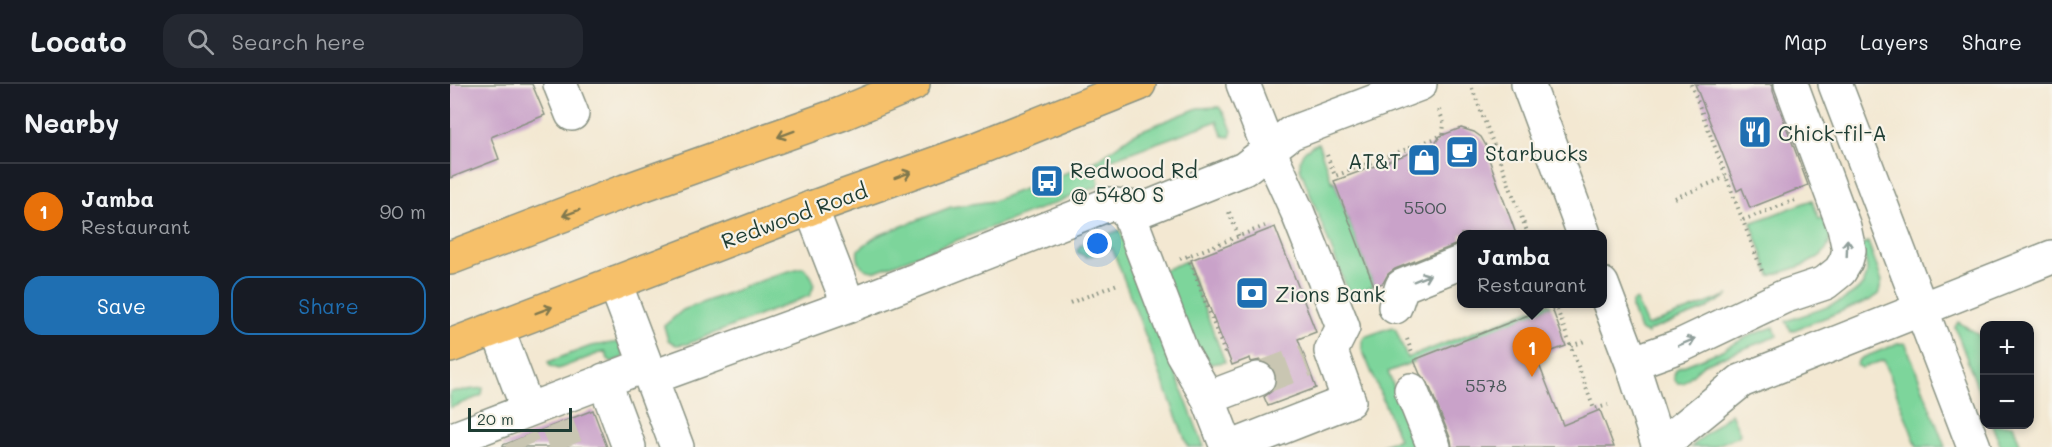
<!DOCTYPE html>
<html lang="en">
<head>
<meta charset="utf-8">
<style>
  :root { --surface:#171b24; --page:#242831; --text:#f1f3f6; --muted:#9ea1a6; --line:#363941; --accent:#1f6fb2 }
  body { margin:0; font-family:Mali,sans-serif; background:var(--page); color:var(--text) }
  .controls { position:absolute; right:18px; bottom:18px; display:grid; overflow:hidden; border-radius:12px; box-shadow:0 3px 9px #0003 }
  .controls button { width:54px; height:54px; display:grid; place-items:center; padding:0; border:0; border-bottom:2px solid var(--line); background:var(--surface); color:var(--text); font:30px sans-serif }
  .scale { position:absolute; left:18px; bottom:15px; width:104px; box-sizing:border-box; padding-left:6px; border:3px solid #1f3d34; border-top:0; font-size:16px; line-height:21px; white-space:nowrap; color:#1f3d34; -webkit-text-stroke:4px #f7f3e8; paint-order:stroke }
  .you { position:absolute; left:648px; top:160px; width:21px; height:21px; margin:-15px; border:4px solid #fff; border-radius:50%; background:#1a73e8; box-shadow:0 0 0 9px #1a73e833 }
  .badge { display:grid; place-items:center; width:39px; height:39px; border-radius:50%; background:var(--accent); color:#fff; font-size:20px; font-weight:700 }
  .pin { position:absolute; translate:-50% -50px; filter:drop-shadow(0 2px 3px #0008) }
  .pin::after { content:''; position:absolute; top:32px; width:21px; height:18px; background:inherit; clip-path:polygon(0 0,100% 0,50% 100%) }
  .popup { position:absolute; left:1007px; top:146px; width:150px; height:78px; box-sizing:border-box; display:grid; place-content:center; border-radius:12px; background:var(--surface); filter:drop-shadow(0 2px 4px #0005); font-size:20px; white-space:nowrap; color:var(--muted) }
  .popup b { font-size:22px; color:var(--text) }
  .popup::after { content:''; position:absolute; left:50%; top:100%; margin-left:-12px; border:12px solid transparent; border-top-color:var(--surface) }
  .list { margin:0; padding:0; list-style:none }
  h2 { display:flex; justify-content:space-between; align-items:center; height:78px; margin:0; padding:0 24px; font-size:26px }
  h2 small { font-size:20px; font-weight:400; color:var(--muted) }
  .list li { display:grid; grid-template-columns:39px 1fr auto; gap:18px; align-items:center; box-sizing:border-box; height:96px; padding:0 24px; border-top:2px solid var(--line) }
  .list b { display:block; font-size:22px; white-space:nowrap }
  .list p { margin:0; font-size:20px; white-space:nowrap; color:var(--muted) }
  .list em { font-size:20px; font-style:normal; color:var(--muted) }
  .actions { display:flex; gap:12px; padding:18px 24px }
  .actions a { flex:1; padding:14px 0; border:2px solid var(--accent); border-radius:18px; text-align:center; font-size:21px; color:var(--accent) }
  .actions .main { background:var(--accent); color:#fff }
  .icon { flex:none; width:33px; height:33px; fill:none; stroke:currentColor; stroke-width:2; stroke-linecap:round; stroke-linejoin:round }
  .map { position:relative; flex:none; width:1602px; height:363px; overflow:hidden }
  header { display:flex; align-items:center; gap:36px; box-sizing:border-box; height:84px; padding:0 30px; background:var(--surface); border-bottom:2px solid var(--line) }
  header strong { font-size:28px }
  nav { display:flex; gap:33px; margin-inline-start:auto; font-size:21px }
  .search { width:420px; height:54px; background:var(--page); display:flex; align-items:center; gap:15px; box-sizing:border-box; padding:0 21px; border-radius:18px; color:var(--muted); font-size:22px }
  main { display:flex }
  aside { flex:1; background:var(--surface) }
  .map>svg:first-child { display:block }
</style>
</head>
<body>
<header>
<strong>Locato</strong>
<div class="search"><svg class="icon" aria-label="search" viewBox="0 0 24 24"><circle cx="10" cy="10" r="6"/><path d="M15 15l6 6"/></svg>Search here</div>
<nav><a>Map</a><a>Layers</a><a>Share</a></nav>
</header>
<main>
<aside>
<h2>Nearby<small></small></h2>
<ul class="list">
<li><span class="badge" style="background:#e8710a">1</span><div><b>Jamba</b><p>Restaurant</p></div><em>90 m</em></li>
</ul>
<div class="actions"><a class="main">Save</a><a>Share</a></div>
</aside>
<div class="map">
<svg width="1602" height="363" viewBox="0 0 1602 363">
  <rect width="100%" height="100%" fill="#f7f3e8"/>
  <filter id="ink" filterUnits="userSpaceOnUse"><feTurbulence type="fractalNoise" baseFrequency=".0167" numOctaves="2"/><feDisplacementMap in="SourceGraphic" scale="12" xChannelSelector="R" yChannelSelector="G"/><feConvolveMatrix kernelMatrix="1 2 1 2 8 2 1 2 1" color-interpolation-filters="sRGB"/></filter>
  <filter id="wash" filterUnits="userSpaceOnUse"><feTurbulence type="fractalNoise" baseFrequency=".008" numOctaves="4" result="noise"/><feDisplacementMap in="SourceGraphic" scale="24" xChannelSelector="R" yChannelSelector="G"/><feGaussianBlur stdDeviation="1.35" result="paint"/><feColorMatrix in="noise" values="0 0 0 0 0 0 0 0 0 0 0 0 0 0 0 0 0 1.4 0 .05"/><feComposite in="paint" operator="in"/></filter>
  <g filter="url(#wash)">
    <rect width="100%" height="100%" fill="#f3e8d2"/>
    <path fill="#7dd59b" stroke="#4e8968" stroke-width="1.5" d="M769 23 777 34 782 47 780 53 773 52 767 37 643 82 649 98 647 103 426 187C413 188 406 178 408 166L427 152 501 123 543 117 589 99 592 108 606 103 603 94 646 77 685 49 748 24Z
      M868 59 882 98 884 97 924 202 905 210 897 205 850 84C849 69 855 65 868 59Z
      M1362 116 1369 135 1375 133C1377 139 1380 146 1380 152 1381 178 1340 185 1320 192L1301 139Z
      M670 146 754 363H738L662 164 637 173 628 169 627 166 631 161Z
      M1418 158 1432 197 1428 211 1420 216 1341 247 1336 237C1358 229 1410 217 1416 193 1419 182 1414 172 1410 161Z
      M736 177 775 278 761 280 748 273 712 187Z
      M353 183C363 192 368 200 359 212L237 260 226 261 218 256 214 242 233 226 329 190Z
      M1279 211 1254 226 1198 247V250L1190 246 1182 225V218L1186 216 1197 242Z
      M1096 220H1100L1101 222 938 288 967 363H929L949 355 912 265V258L914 253 942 243 946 246 957 274Z
      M1508 238 1528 250 1534 268V321L1505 243Z
      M1324 243 1327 252 1254 280 1233 299H1227C1223 294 1223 289 1228 284L1268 268 1299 252Z
      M169 258 173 267 174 273 162 278 158 275 155 267 108 285 100 282 98 278 141 262Z
      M1454 259 1456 260 1495 363H1467L1434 276 1412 284 1407 281 1408 277 1412 274 1447 260Z
      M33 304 32 311 28 313 0 324V308Z
      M1281 329 1290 349 1289 352 1262 363H1241Z
      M1542 341H1563L1571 363H1551Z"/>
    <g id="blocks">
      <path fill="#c9a2c9" d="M0 0H82L95 31 41 53 49 75 0 94Z
        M1245 0H1323V7L1358 101 1300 124 1292 104 1287 107Z
        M1011 44 1024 48 1031 53 1039 67V75L1066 150H1011V160L1005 161 945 185 938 190 933 199 924 202 884 97 985 60 990 52Z
        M825 143 866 248 848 255 866 304 818 322 814 313 822 307 826 299 825 288 819 280 810 276 801 278 800 274 782 281 741 176Z
        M1101 222 1116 262 1086 273 1113 341 1150 326 1164 363H1002L1001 356 978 299 970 290 964 276Z
        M143 326 157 363H53V361Z"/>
    </g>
  </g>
  <g filter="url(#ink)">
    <use href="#blocks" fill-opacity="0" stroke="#899283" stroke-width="1.5"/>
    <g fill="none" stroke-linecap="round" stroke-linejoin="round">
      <path stroke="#c9c6b2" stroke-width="33" stroke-dasharray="33 16" stroke-linecap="butt" d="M808 295 856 277
        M107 340 116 363
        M70 354 74 363"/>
      <g stroke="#899283" stroke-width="36">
        <path id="minor" d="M110 0 122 30
          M1078 0 1134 150
          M1385 0 1524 363
          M676 123 732 269 758 314 777 363
          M361 124 399 222
          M165 199 227 363
          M1152 200 1182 279 1209 363
          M945 223 952 202 1012 178
          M47 244 78 326
          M1182 279 1232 261 1333 213 1375 199 1390 187 1396 177 1399 166 1394 143 1341 0
          M201 294 399 222 659 120 694 125 794 85 841 49 970 0
          M154 296 179 363
          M961 306 984 363
          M758 314 808 295
          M0 356 196 281
          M782 363 899 317 881 267 893 243 847 127 819 66 793 0
          M1210 363 1291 297 1602 173"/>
      </g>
      <g stroke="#899283" stroke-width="36">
        <path id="major" d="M0 174 175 107 391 30 463 0
          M0 262 361 124 521 67 689 0"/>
      </g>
      <path stroke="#899283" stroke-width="4" stroke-dasharray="1.5 4.5" stroke-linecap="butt" d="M1241 0 1312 187
        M1022 4 1078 150
        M877 71 885 92 986 54 993 50 994 39 989 26
        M1225 114 1276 93
        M779 128 789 153
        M1293 136 1348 115
        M738 172 776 272
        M730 175 815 142
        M620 219 670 199
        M1105 220 1144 325 1158 321
        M957 255 962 269
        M1121 262 1137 256"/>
      <use href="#minor" stroke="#fff" stroke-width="33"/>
      <use href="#major" stroke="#f6c06b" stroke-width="33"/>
    </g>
    <defs><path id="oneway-shaft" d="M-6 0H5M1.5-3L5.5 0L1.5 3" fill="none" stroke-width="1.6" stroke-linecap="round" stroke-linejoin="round" transform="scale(1.5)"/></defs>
    <g stroke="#80784d">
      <use href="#oneway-shaft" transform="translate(336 50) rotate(160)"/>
      <use href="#oneway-shaft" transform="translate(453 91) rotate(-20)"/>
      <use href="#oneway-shaft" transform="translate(121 129) rotate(160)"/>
      <use href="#oneway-shaft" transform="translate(94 226) rotate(-21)"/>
    </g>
    <g stroke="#8f9e9a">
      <use href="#oneway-shaft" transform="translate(1397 164) rotate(-88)"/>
      <use href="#oneway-shaft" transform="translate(972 194) rotate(-22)"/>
      <use href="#oneway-shaft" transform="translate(1237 258) rotate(-23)"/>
    </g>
  </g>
  <defs>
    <g id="restaurant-square" transform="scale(1.725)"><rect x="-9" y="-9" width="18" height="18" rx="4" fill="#1f6fb2" stroke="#f7f3e8"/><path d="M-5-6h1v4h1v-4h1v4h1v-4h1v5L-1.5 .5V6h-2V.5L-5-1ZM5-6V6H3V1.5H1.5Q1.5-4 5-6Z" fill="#fff"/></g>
    <g id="cafe-square" transform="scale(1.725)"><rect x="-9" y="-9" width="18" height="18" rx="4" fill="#1f6fb2" stroke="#f7f3e8"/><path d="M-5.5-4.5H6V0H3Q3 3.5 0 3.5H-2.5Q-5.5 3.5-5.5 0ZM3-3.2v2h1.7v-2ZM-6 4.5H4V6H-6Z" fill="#fff"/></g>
    <g id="shop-square" transform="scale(1.725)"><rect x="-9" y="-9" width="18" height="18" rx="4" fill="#1f6fb2" stroke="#f7f3e8"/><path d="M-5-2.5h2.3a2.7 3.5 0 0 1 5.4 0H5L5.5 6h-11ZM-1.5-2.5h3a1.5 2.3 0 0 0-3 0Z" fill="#fff"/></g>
    <g id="bus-square" transform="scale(1.725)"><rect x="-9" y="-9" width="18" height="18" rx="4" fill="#1f6fb2" stroke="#f7f3e8"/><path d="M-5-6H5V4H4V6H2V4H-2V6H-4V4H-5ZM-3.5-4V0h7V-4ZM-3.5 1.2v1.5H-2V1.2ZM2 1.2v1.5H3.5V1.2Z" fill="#fff"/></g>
    <g id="bank-square" transform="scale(1.725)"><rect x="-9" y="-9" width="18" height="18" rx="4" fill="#1f6fb2" stroke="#f7f3e8"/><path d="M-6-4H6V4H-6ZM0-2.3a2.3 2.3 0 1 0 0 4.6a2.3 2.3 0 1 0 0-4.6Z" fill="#fff"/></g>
  </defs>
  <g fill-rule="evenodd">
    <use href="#restaurant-square" x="1305" y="48"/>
    <use href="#cafe-square" x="1012" y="68"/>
    <use href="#shop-square" x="974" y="76"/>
    <use href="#bus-square" x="597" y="97"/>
    <use href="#bank-square" x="802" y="209"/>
  </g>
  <g text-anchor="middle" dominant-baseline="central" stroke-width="4.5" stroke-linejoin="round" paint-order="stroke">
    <g font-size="18" fill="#4a5659">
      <text x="975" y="123">5500</text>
      <text x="1036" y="301">5578</text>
    </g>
    <g font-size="21" fill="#1f3d34" stroke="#f7f3e8" text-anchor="start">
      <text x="1328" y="48">Chick-fil-A</text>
      <text x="1035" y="68">Starbucks</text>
      <text x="951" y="76" text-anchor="end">AT&amp;T</text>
      <text x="620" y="85">Redwood Rd<tspan x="620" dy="24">@ 5480 S</tspan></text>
      <text x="825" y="209">Zions Bank</text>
    </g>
    <g font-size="21" fill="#1f3d34" stroke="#f7f3e8">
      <text transform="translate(344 131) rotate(-20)">Redwood Road</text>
    </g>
  </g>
</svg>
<div class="controls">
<button>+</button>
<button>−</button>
</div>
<div class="scale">20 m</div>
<div class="you"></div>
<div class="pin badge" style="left:1082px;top:293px;background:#e8710a">1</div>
<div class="popup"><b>Jamba</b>Restaurant</div>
</div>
</main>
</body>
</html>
